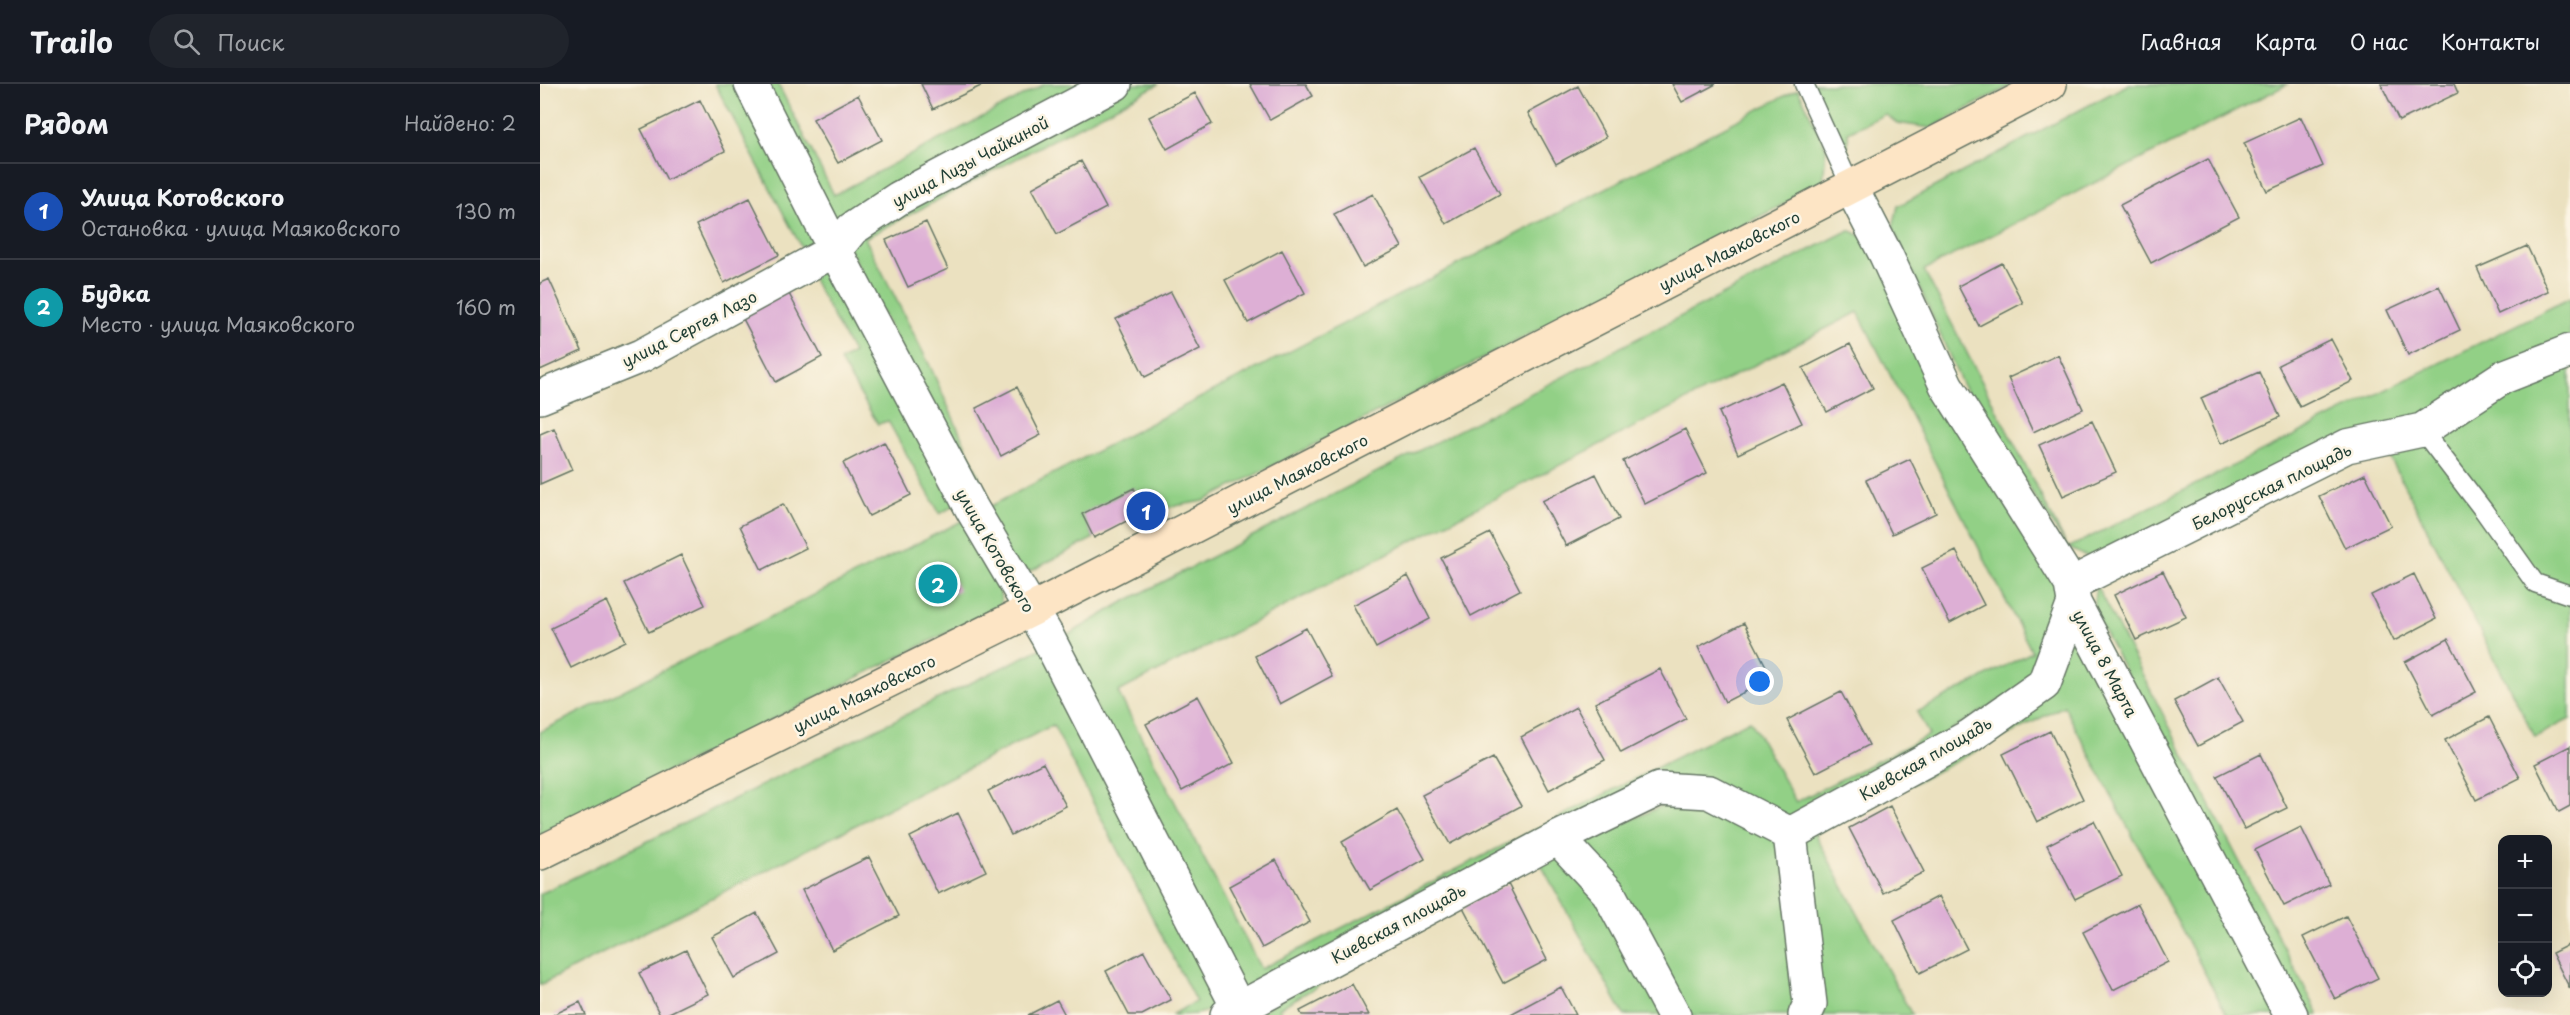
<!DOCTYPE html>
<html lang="ru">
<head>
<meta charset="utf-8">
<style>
  :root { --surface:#171b24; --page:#20242c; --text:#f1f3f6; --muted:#9ea1a6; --line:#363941; --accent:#db2777 }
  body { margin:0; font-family:"Playpen Sans",sans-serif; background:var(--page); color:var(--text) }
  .controls { position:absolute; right:18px; bottom:18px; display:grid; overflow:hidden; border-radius:12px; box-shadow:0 6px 24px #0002 }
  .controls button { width:54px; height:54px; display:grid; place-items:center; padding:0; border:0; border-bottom:2px solid var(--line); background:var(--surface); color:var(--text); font:30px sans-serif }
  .you { position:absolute; left:1220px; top:598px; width:21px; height:21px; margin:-15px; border:4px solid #fff; border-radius:50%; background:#1a73e8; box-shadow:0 0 0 9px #1a73e833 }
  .badge { display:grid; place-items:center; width:39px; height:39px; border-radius:50%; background:var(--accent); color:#fff; font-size:20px; font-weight:700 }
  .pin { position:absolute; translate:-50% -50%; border:3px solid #fff; box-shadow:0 2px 6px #0006 }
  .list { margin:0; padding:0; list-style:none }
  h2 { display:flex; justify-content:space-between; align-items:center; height:78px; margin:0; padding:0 24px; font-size:26px }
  h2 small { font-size:20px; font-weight:400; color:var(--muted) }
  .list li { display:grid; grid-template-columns:39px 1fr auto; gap:18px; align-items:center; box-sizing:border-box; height:96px; padding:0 24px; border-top:2px solid var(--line) }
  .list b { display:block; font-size:22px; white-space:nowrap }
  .list p { margin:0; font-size:20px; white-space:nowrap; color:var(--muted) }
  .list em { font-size:20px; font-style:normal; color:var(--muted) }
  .icon { flex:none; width:33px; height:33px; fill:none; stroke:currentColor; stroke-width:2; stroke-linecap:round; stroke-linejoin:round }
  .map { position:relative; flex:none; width:2030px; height:931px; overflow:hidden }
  header { display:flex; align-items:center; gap:36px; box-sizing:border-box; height:84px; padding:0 30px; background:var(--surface); border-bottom:2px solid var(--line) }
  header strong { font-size:28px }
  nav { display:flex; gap:33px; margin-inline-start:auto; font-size:21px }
  .search { width:420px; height:54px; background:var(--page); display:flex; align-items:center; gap:15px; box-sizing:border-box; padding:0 21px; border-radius:33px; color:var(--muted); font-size:22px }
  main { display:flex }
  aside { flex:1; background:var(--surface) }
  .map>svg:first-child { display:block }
</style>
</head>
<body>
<header>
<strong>Trailo</strong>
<div class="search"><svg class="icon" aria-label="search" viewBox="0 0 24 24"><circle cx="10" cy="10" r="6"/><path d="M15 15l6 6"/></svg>Поиск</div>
<nav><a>Главная</a><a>Карта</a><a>О нас</a><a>Контакты</a></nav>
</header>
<main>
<aside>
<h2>Рядом<small>Найдено: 2</small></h2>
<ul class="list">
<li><span class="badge" style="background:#1a4fb4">1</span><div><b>Улица Котовского</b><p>Остановка · улица Маяковского</p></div><em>130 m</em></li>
<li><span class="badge" style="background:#0f9aa8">2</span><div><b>Будка</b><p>Место · улица Маяковского</p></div><em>160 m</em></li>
</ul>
</aside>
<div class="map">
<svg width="2030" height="931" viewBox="0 0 2030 931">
  <rect width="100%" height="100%" fill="#fcf5e5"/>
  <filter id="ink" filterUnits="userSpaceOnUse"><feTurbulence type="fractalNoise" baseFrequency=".0167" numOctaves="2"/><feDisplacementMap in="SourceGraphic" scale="12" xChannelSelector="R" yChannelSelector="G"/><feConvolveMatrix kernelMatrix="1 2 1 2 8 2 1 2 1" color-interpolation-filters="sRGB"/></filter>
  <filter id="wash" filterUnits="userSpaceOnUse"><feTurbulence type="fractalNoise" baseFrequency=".008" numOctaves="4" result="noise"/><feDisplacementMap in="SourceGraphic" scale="24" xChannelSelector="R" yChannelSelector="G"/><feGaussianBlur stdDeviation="1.35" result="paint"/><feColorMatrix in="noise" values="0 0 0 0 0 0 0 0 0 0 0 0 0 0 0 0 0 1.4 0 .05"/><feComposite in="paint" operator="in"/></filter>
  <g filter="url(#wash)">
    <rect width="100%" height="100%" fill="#ebe1c0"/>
    <path fill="#92d086" stroke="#58865d" stroke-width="1.5" fill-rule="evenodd" d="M175 0H199L282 165 267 174Z
      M221 0H238L294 111 505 0H556L295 145Z
      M592 0H619L325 154 391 284 446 408 437 413 308 162 360 123Z
      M1271 0H1474L1391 44 1357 39 1345 30 1308 48V63L1301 58Z
      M1589 0H1748L1384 186 1528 464 2030 214V252L1879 333 1552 475 1528 464 1422 300 1353 143 1358 122Z
      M1258 5 1286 64 1283 100 664 417 606 427 593 404 543 430 554 454 491 487 474 484 441 427Z
      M1309 146 1326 154 1520 504 1522 521 1499 593 1252 741 1171 699 706 914 521 555 582 519ZM1318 228 1492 568 1377 628 1389 651 1256 718 1210 636 721 885 578 608Z
      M288 178 418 419 400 430 348 337 338 340 300 277 313 269 269 188Z
      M2030 279V635L1995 653 1845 364 1966 305Z
      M428 434 459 492 461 522 0 751V648Z
      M1556 501 1779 931H1764L1553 526Z
      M1534 536 1739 931H1687L1524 622 1275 750 1372 931H1274L1258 753 1434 661Z
      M504 563 684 918C666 931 654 931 631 931L656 918 513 641 0 901V810Z
      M1122 714 1167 716 1243 755 1256 931H1143L1034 756Z
      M1018 760 1060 810 1126 931H1084L999 777 739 924 742 931H713Z"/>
    <g id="blocks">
      <path fill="#ddafd5" d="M381 0H445L393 25Z
        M710 0H766L773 12 730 36Z
        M1132 0H1176L1142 18Z
        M1841 0H1914L1918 9 1859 37Z
        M1038 2 1066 53 1016 80 988 29Z
        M655 9 672 40 627 65 609 33Z
        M318 11 342 56 298 79 273 35Z
        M160 16 185 67 127 96 101 45Z
        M1761 33 1783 82 1727 107 1704 59Z
        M934 64 960 110 906 140 880 93Z
        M1668 75 1699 133 1611 179 1580 121Z
        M541 77 566 124 517 150 492 104Z
        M833 110 862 163 823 183 794 130Z
        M210 114 239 171 184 199 156 141Z
        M386 138 408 185 368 203 346 156Z
        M1987 162 2008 207 1958 230 1937 184Z
        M742 166 765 209 708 239 685 196Z
        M1462 179 1483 219 1439 242 1418 202Z
        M9 195 42 267 0 286V199Z
        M1899 202 1920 246 1868 271 1847 226Z
        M246 204 282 273 236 298 200 229Z
        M631 208 660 265 605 293 576 235Z
        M1791 255 1813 297 1760 323 1738 281Z
        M1310 260 1333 304 1287 328 1263 284Z
        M1518 271 1543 325 1493 348 1468 294Z
        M1719 288 1740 333 1681 360 1661 314Z
        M1242 298 1262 339 1198 370 1179 328Z
        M477 303 501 351 461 372 436 324Z
        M1552 337 1576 388 1523 412 1499 361Z
        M14 344 32 386 0 400V350Z
        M1145 345 1167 389 1105 420 1083 377Z
        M344 358 371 411 329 432 303 379Z
        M1370 375 1396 429 1352 450 1326 396Z
        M1056 390 1079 435 1026 462 1002 417Z
        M1825 390 1851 442 1805 464 1779 412Z
        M594 404 606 427 554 454 542 430Z
        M243 420 266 464 222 486 200 442Z
        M950 449 980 506 931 532 901 474Z
        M1416 467 1444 521 1410 539 1382 484Z
        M141 471 165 521 109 548 84 499Z
        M405 479 419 506 391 520 378 493Z
        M1623 487 1646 533 1596 556 1574 511Z
        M1874 490 1896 535 1854 557 1831 511Z
        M868 492 890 535 836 564 813 521Z
        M67 517 86 557 31 584 11 544Z
        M1204 539 1232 594 1185 618 1158 563Z
        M766 544 792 592 740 620 715 572Z
        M1908 555 1936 608 1893 631 1865 578Z
        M1120 585 1146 635 1081 669 1055 619Z
        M1678 593 1703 638 1658 662 1634 617Z
        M1301 608 1329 661 1275 689 1247 636Z
        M658 612 694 679 642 707 606 640Z
        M1036 623 1065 676 1009 706 981 653Z
        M1949 633 1980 694 1936 716 1905 656Z
        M1510 647 1543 715 1497 738 1463 670Z
        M2030 662V722L2019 728 1995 680Z
        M1721 670 1747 724 1704 745 1677 692Z
        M953 674 981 722 910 760 882 711Z
        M503 679 526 722 471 751 448 707Z
        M1350 722 1384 788 1343 809 1309 744Z
        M857 726 885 775 830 806 802 758Z
        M418 729 446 787 398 810 370 753Z
        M1554 737 1582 792 1535 815 1507 761Z
        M1761 743 1789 800 1744 822 1715 766Z
        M329 773 359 832 292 866 262 806Z
        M736 776 770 838 722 864 689 802Z
        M968 800 1007 876 963 899 923 823Z
        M1399 812 1427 865 1380 889 1354 836Z
        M1598 820 1628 878 1573 906 1543 848Z
        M217 829 239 870 194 894 172 853Z
        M1806 832 1838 894 1795 915 1763 853Z
        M2030 860V905L2012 869Z
        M146 866 168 910 125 931H120L99 889Z
        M604 867 631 916 602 931H589L566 887Z
        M812 900 829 931H762L760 927Z
        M1021 903 1036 931H969Z
        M517 916 525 931H488Z
        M40 918 46 931H13Z"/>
    </g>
  </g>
  <g filter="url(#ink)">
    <use href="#blocks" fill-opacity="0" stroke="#667665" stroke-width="1.5"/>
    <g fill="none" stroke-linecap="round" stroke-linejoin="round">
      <g stroke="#667665" stroke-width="21">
        <path id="service" d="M1264 0 1311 103
          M1882 346 1944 427 1995 499 2030 511"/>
      </g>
      <g stroke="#667665" stroke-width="36">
        <path id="minor" d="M211 0 295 166 432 425 507 552 702 931
          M1311 103 1346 171 1406 301 1531 500 1534 519 1751 931
          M0 313 101 272 295 166 312 145 359 114 575 0
          M1531 500 1807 362 1882 346 1963 293 2030 267
          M1018 754 1119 705 1169 708 1250 750
          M687 931 1018 754 1068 808 1134 931
          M1265 931 1270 920 1250 750 1430 652 1504 600 1534 519"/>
      </g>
      <g stroke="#667665" stroke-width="36">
        <path id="secondary" d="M0 769 491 526 1510 0"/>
      </g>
      <use href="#service" stroke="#fff" stroke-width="18"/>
      <use href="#minor" stroke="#fff" stroke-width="33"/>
      <use href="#secondary" stroke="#fde5c5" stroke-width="33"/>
    </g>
  </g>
  <g text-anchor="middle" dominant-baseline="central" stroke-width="5" stroke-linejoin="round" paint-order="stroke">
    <g font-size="16" fill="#1f3d34" stroke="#fcf5e5">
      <text transform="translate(430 77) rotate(-28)">улица Лизы Чайкиной</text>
      <text transform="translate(1189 166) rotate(-27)">улица Маяковского</text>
      <text transform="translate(149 244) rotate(-27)">улица Сергея Лазо</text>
      <text transform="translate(757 389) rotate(-27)">улица Маяковского</text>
      <text transform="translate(1731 402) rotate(-26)">Белорусская площадь</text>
      <text transform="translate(456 466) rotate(60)">улица Котовского</text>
      <text transform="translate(1566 579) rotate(62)">улица 8 Марта</text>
      <text transform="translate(324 609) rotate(-26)">улица Маяковского</text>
      <text transform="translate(1385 674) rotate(-30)">Киевская площадь</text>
      <text transform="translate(858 839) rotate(-28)">Киевская площадь</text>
    </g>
  </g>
</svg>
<div class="controls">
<button>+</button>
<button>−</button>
<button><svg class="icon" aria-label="locate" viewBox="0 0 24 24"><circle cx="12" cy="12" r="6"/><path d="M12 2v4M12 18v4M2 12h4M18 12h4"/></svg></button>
</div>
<div class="you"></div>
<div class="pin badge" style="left:606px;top:427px;background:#1a4fb4">1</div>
<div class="pin badge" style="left:398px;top:500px;background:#0f9aa8">2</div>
</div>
</main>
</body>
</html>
